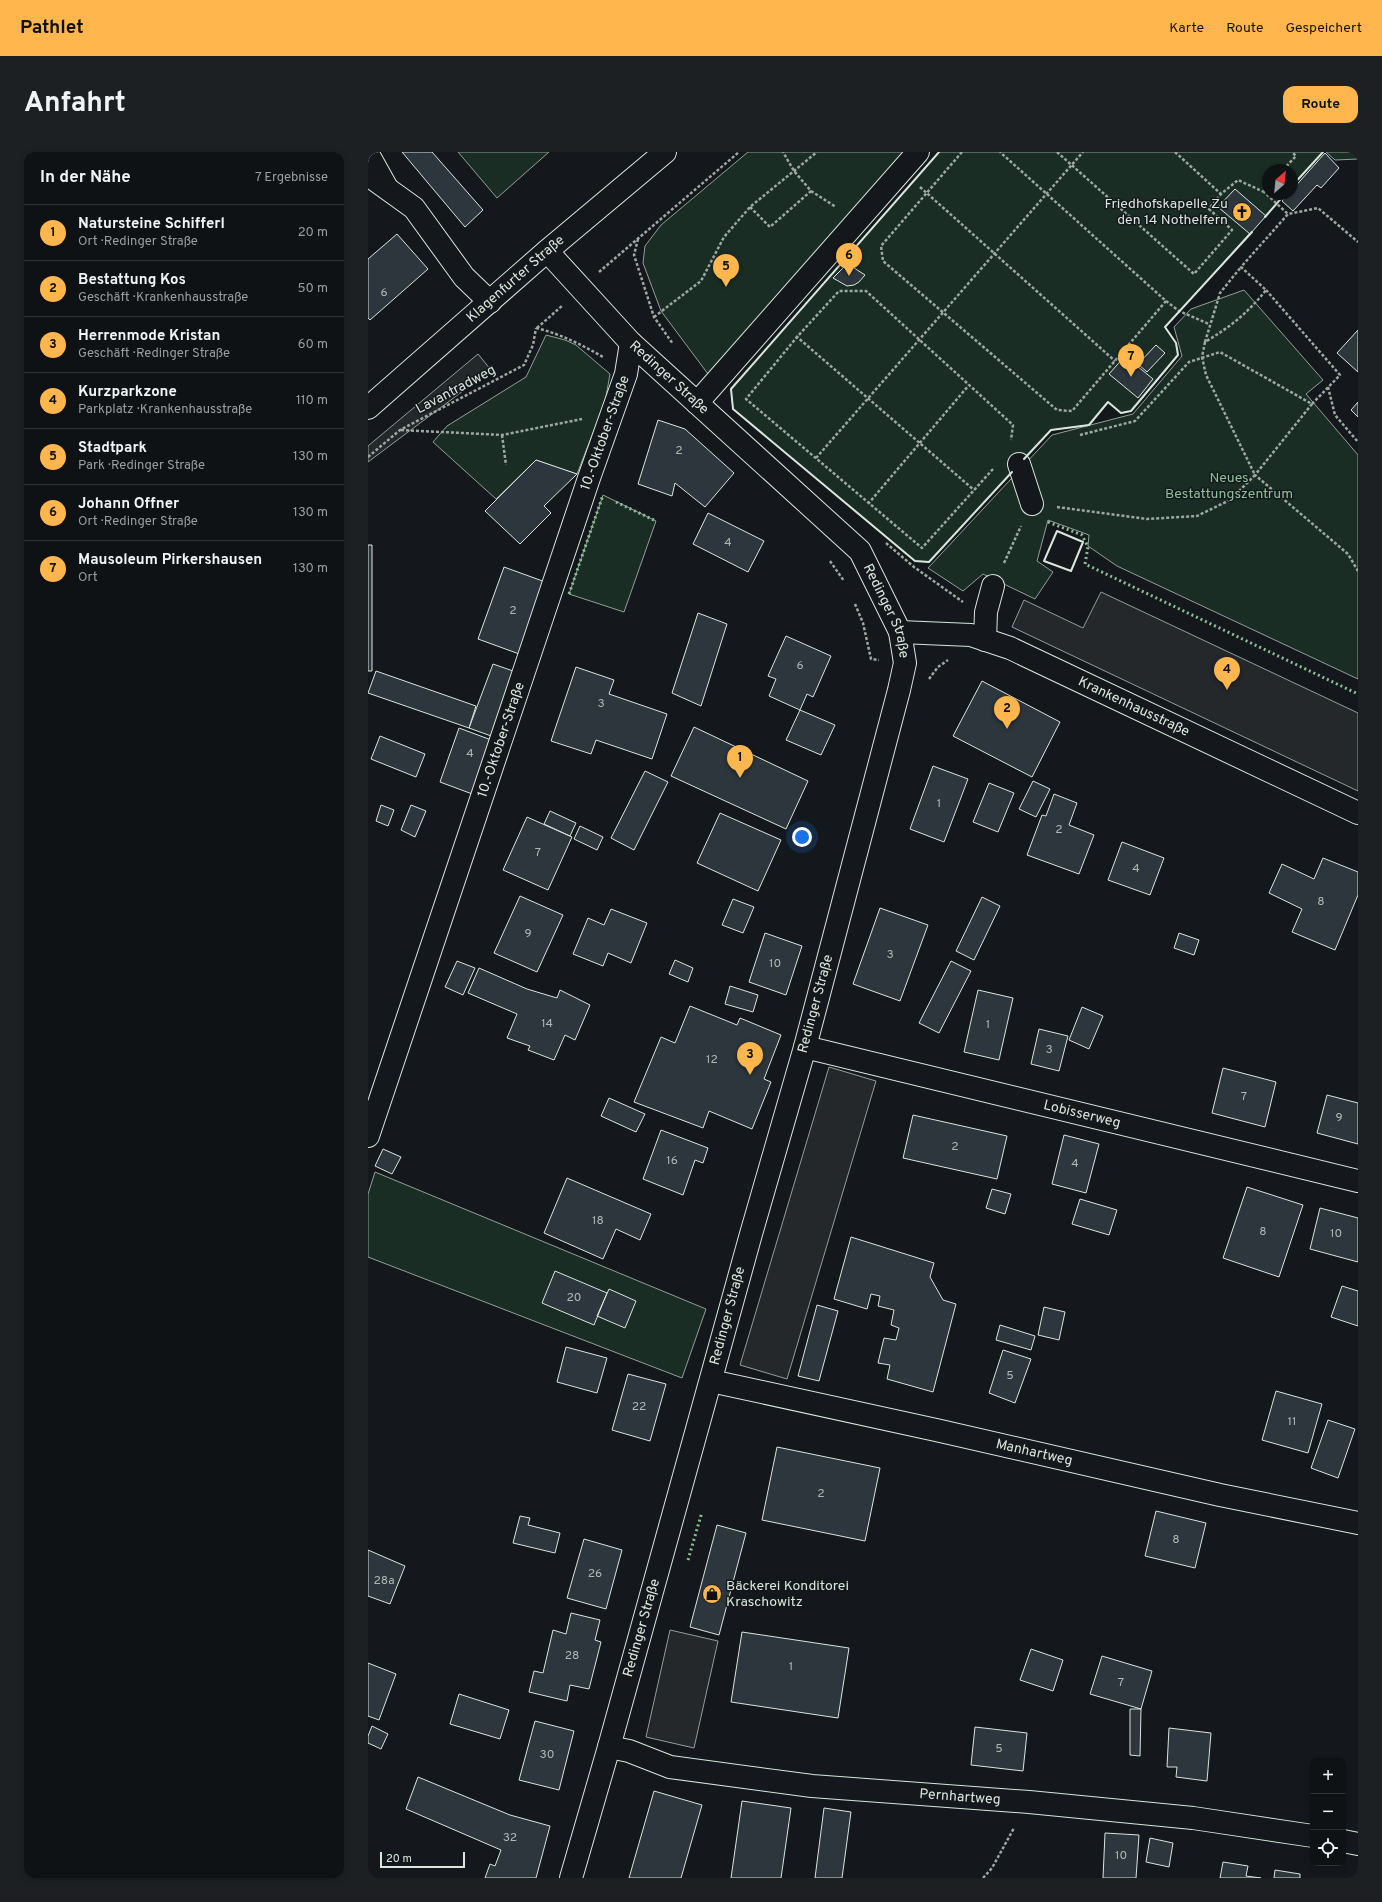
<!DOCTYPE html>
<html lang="de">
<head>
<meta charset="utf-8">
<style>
  :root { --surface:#0f1215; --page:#1d2022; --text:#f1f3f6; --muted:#9b9ea0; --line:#2f3234; --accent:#ffb74d }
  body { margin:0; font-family:Overpass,sans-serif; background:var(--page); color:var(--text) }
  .controls { position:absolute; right:12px; bottom:12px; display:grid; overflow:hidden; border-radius:8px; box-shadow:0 2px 6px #0003 }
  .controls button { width:36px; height:36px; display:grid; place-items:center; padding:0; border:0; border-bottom:1px solid var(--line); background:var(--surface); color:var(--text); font:20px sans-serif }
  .compass { position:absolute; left:894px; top:12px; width:36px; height:36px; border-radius:50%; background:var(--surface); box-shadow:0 2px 6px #0003; rotate:27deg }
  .scale { position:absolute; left:12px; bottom:10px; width:85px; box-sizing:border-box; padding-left:4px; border:2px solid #d8e6dc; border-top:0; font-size:11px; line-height:14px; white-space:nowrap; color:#d8e6dc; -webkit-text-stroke:3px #14181c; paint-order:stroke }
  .you { position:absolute; left:434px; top:685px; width:14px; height:14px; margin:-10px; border:3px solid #fff; border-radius:50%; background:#1a73e8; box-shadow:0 0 0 6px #1a73e833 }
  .badge { display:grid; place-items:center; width:26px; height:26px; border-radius:50%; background:var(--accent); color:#111; font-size:13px; font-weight:700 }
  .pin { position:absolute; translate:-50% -33px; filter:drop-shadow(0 1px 2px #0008) }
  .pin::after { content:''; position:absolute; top:21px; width:14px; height:12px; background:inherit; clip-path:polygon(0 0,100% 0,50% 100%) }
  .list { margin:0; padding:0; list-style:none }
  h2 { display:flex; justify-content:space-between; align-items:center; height:52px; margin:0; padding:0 16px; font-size:17px }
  h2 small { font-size:13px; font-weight:400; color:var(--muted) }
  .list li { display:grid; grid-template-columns:26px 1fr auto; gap:12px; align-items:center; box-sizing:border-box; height:56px; padding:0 16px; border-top:1px solid var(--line) }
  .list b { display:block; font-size:15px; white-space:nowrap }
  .list p { margin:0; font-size:13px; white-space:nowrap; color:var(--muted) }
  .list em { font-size:13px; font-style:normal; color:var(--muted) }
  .icon { flex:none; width:22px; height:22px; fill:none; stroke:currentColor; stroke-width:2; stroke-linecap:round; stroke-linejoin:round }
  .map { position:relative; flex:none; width:990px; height:1726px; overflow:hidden; border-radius:12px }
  header { display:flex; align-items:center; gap:24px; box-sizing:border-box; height:56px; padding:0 20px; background:var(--accent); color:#111 }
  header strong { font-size:19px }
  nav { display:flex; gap:22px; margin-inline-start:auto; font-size:14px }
  .intro { display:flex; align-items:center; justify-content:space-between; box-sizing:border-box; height:96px; padding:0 24px }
  h1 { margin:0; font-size:28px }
  .button { padding:10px 18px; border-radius:12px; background:var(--accent); color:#111; font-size:14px; font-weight:700 }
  main { display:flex; gap:24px; padding:0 24px }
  aside { flex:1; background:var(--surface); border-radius:12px; box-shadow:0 2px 6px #0003 }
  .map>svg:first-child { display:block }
</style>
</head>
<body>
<header>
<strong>Pathlet</strong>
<nav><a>Karte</a><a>Route</a><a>Gespeichert</a></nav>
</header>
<div class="intro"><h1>Anfahrt</h1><a class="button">Route</a></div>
<main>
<aside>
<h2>In der Nähe<small>7 Ergebnisse</small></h2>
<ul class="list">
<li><span class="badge">1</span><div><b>Natursteine Schifferl</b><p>Ort · Redinger Straße</p></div><em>20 m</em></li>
<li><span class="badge">2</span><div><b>Bestattung Kos</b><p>Geschäft · Krankenhausstraße</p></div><em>50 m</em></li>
<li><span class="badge">3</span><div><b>Herrenmode Kristan</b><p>Geschäft · Redinger Straße</p></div><em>60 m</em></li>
<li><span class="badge">4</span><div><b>Kurzparkzone</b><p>Parkplatz · Krankenhausstraße</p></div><em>110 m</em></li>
<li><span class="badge">5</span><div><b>Stadtpark</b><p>Park · Redinger Straße</p></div><em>130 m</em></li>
<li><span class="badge">6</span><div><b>Johann Offner</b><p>Ort · Redinger Straße</p></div><em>130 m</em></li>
<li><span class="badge">7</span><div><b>Mausoleum Pirkershausen</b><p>Ort</p></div><em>130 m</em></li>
</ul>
</aside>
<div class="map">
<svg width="990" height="1726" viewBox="0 0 990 1726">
  <rect width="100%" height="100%" fill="#14181c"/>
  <path fill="#1a2d24" stroke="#939e99" d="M90 0H181L129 46Z
    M380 0H551L340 222 293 159 275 111 277 94 293 73Z
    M571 0H955L924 34V18H900V42H917L797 175 808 191 810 203 763 259 753 261 740 250 721 273 683 278 561 410 547 409 365 257 363 237Z
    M958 0H990V7L967 8Z
    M876 138 955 228 938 242 990 303V527L749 414 720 394 721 383 680 368 669 409 685 420 667 447 615 422 595 439 560 416 684 283 765 262 814 204 806 175 823 157Z
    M178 183 197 188 208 193 242 222 237 250 209 322 168 308 128 347 65 290 79 274 158 225Z
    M235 343 288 369 256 460 201 442Z
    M7 1020 338 1157 314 1226 0 1105V1042Z"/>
  <path fill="#24282b" stroke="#939e99" d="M110 202 123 218 0 310V294Z
    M733 440 990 561V639L644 475 656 448 715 476Z
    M461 915 508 929 419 1227 372 1213Z
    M302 1478 350 1489 326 1596 278 1585Z"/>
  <path fill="#2c363c" stroke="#d8e6dc" d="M34 0H64L115 58 97 75Z
    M957 1 971 16 953 36 949 33 925 59 914 49 920 42H924V38Z
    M867 37 898 64 882 82 850 55Z
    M29 82 60 117 2 168 0 166V107Z
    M483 114 497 123 491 130 486 133 479 134 465 126 476 115Z
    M990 178V220L969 201Z
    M788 193 797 201 779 220 770 212Z
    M757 204 785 227 770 246 741 222Z
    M990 250V265L983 258Z
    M290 268 317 277 366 321 337 355 307 331 304 344 270 332Z
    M168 308 209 322 176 354 183 361 152 392 117 359Z
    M340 361 396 389 380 420 325 392Z
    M0 393H4V519H0Z
    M136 415 180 431 154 503 110 487Z
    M330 461 359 472 333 554 304 541Z
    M418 484 463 504 445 545 439 542 432 558 401 544 408 527 400 524Z
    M125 512 148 520 126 585 101 576Z
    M208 515 246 528 241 542 299 562 284 607 228 588 223 602 183 589Z
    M8 519 108 554 101 576 0 541Z
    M614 529 692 570 664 625 585 584Z
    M432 558 467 573 453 603 418 588Z
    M326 575 440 629 418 677 303 624Z
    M91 576 126 589 107 643 72 630Z
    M12 584 57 602 48 625 3 607Z
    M565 614 600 627 576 690 542 677Z
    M277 619 300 630 266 698 243 686Z
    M665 629 682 637 668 665 651 657Z
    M621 631 646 641 630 680 605 670Z
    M686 642 709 651 701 673 726 683 711 722 659 703 674 663 678 664Z
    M13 653 26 658 20 674 8 669Z
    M43 653 58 659 47 685 33 678Z
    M182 659 208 671 202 684 176 672Z
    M352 661 413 688 390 739 329 711Z
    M159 665 204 685 180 738 135 718Z
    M212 674 235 685 229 698 206 687Z
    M754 690 796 706 782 743 740 728Z
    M955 706 990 720V743L967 798 924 780 934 757 901 741 914 712 946 727Z
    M152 744 195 763 169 820 126 801Z
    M614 745 632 754 606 808 588 799Z
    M365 747 386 755 375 781 354 773Z
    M512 756 560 773 532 849 485 832Z
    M243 757 279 771 263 811 240 801 235 814 205 802 220 766 236 773Z
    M397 781 434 794 418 843 381 830Z
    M811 781 831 788 826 803 806 796Z
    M307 808 325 816 320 830 301 822Z
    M89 809 107 816 95 843 77 835Z
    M583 809 603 819 571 881 551 871Z
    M111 816 159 837 189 846 192 838 222 853 207 888 197 883 186 908 160 898 162 894 139 886 149 862 100 841Z
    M362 834 390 843 385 860 357 852Z
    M610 838 645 846 631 908 596 900Z
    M322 854 369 873 372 866 413 883 396 927 403 930 384 977 341 959 335 976 266 950 293 885 307 891Z
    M714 855 735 864 721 897 701 888Z
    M671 877 700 884 691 919 663 912Z
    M855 916 908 930 897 975 844 961Z
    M959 943 990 951V992L949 981Z
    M241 946 277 962 268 980 233 964Z
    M545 963 639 984 629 1027 535 1006Z
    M293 978 340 996 335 1011 327 1008 315 1043 275 1027Z
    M696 983 731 992 718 1041 684 1032Z
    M15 997 33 1005 24 1022 7 1014Z
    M199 1026 283 1062 272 1088 248 1077 235 1107 176 1081Z
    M879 1035 935 1053 911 1125 855 1106Z
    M624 1037 643 1042 637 1062 618 1056Z
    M712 1047 749 1058 741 1083 704 1072Z
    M952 1056 990 1066V1110L942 1097Z
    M483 1085 566 1111 562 1125 575 1148 588 1152 565 1240 519 1227 522 1213 510 1211 516 1186 528 1188 531 1176 523 1173 526 1158 510 1154 512 1144 503 1142 499 1157 466 1147Z
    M187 1119 239 1141 226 1173 174 1151Z
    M974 1134 990 1139V1174L963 1165Z
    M241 1137 268 1149 257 1176 229 1164Z
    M449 1153 470 1159 451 1229 430 1224Z
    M676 1155 697 1160 691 1188 670 1183Z
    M632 1173 667 1184 663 1198 628 1188Z
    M198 1195 239 1206 229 1241 189 1230Z
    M635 1198 663 1207 647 1251 621 1241Z
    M260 1222 298 1232 282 1289 244 1278Z
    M908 1239 954 1252 940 1301 894 1288Z
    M960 1268 987 1277 970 1326 943 1316Z
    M409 1295 512 1316 497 1389 394 1368Z
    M788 1359 838 1371 827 1416 777 1404Z
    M152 1364 162 1366 160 1373 192 1381 187 1401 145 1391Z
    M349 1373 378 1381 351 1483 322 1475Z
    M216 1387 254 1398 238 1457 199 1446Z
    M0 1398 37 1414 22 1452 0 1444Z
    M203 1461 232 1468 227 1488 233 1490 221 1537 202 1533 199 1549 161 1540 166 1519 175 1521 185 1478 198 1482Z
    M374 1480 481 1496 470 1566 363 1550Z
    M663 1497 695 1508 685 1539 652 1528Z
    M734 1504 784 1519 773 1557 722 1542Z
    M0 1511 28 1522 11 1568 0 1564Z
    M91 1542 141 1558 132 1587 82 1572Z
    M762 1557H773L772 1604 762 1603Z
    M167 1569 206 1579 191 1638 151 1628Z
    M4 1574 20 1582 13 1597 0 1591V1584Z
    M607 1575 659 1581 655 1619 603 1613Z
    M801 1576 843 1581 839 1629 808 1625 809 1615H799Z
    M50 1625 142 1663 182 1674 168 1726H117L122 1712 127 1714 133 1698 38 1657Z
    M286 1639 334 1653 313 1726H261Z
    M374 1649 423 1656 413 1726H363Z
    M456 1656 483 1660 474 1726H447Z
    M737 1681 771 1683 768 1726H735Z
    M782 1686 805 1691 801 1715 778 1710Z
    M855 1710 880 1714 878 1724 893 1726H852Z
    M907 1718 932 1722V1726H906Z"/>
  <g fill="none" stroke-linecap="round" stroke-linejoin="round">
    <g stroke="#d8e6dc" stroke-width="24">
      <g id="minor">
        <path d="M0 2 19 36"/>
        <path d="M0 23 46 56 96 125 122 150"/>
        <path d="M329 251 550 0"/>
        <path d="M651 312 664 352"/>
        <path id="s1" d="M532 480 603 483 642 496 990 661"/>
        <path d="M617 488 618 460 625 434"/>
        <path id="s2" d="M437 895 990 1029"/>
        <path id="s3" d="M0 984 221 326 258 222 263 191"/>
        <path id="s4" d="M343 1229 568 1278 852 1343 990 1371"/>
        <path id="s5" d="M241 1595 261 1599 302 1615 444 1634 661 1650 825 1666 945 1684"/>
        <path d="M975 1689 990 1692"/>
      </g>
    </g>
    <g stroke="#d8e6dc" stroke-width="24">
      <g id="major">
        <path id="s6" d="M179 99 263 191 492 399 532 480 537 511 531 538 437 895 383 1082 241 1595 203 1726"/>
        <path id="s7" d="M0 256 179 99 297 0"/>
      </g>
    </g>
    <path stroke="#9da8a2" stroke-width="2.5" stroke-dasharray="3 2" stroke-linecap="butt" d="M594 0 513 94 515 109 689 258 704 259 798 149 632 0
      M689 0 826 122 864 78 841 57 853 42 870 28 896 40
      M807 0 853 42
      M915 18 928 4 924 0
      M552 35 747 209
      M900 35 896 40 920 62
      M443 39 468 55
      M382 55 402 75 443 39 426 19 415 0
      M270 87 266 103 286 165 305 192
      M231 120 371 0
      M798 149 811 159 841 172
      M286 165 333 129 356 85 382 55 449 0
      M168 176C193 182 214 193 235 205
      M169 176 195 153
      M428 184 606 338
      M837 190 852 141 873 115
      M960 235 967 263 990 290
      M944 252 887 323 980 402 990 419
      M33 278 134 283 214 267
      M134 283 138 313
      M712 283 767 269 821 210 852 200 944 252 972 223 898 138
      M0 305 32 278 156 213 165 193 168 176
      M448 306 715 0
      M625 317 554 396 378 247 429 185 471 139H498L645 273 643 288
      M500 352 601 233
      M689 355 779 367 829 364 862 348 887 323 838 223 834 205 837 190C862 175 880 161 898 138L873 115 920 62 950 56 990 90
      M518 391 546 415 595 450
      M462 409 476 429
      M636 411 653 374
      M487 452 495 471 503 507 511 508
      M561 527 570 515 580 508
      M615 1726 624 1716 646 1676"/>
    <use href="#minor" stroke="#14181c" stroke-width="22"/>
    <use href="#major" stroke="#14181c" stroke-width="22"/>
    <path stroke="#8ac095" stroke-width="3" stroke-dasharray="2 3" stroke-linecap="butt" d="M248 350 288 369
      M680 370 714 383 720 395 717 412 990 542
      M201 442 235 343
      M320 1408 334 1360"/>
    <path stroke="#d8e6dc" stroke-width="2" d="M571 0 363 237 365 257 547 409 561 410 644 320
      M924 34 955 0
      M897 65 917 42
      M656 307 683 278 721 273 740 250 753 261 763 259 810 203 808 191 797 175 884 80
      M689 379 715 390 703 419 676 409Z"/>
  </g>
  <defs>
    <g id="church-disc" transform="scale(1)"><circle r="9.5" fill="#ffb74d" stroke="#14181c"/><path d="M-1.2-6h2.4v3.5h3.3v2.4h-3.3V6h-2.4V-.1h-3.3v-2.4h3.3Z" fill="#111"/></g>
    <g id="shop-disc" transform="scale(1)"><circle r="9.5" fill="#ffb74d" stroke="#14181c"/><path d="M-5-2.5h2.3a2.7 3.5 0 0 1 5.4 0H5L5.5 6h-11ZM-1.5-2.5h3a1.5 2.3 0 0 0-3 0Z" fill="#111"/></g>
  </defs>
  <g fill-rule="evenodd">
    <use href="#church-disc" x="874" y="60"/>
    <use href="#shop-disc" x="344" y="1442"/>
  </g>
  <g text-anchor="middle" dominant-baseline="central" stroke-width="3" stroke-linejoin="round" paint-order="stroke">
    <g font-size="12" fill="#adbab4">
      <text x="16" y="141">6</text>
      <text x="311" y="299">2</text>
      <text x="360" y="391">4</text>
      <text x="145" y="459">2</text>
      <text x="432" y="514">6</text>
      <text x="233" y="552">3</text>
      <text x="102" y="602">4</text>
      <text x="571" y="652">1</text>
      <text x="691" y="678">2</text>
      <text x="170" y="701">7</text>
      <text x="768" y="717">4</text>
      <text x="953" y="750">8</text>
      <text x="160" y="782">9</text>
      <text x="522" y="803">3</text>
      <text x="407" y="812">10</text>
      <text x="179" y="872">14</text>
      <text x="620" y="873">1</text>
      <text x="681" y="898">3</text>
      <text x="344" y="908">12</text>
      <text x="876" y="945">7</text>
      <text x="971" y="966">9</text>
      <text x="587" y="995">2</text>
      <text x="304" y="1009">16</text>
      <text x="707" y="1012">4</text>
      <text x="230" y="1069">18</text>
      <text x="895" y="1080">8</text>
      <text x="968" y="1082">10</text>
      <text x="206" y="1146">20</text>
      <text x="642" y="1224">5</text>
      <text x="271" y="1255">22</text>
      <text x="924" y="1270">11</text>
      <text x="453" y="1342">2</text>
      <text x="808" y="1388">8</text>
      <text x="227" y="1422">26</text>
      <text x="16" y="1429">28a</text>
      <text x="204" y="1504">28</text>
      <text x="423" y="1515">1</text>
      <text x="753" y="1531">7</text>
      <text x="631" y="1597">5</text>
      <text x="179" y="1603">30</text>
      <text x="142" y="1686">32</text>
      <text x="753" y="1704">10</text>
    </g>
    <g font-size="14" fill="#d8e6dc" stroke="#14181c" text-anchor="end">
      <text x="860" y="52">Friedhofskapelle Zu<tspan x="860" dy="16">den 14 Nothelfern</tspan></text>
      <text x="358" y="1434" text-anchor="start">Bäckerei Konditorei<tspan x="358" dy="16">Kraschowitz</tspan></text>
    </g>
    <g font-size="14" fill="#d8e6dc" stroke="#14181c">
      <text stroke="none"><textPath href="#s7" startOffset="196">Klagenfurter Straße</textPath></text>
      <text stroke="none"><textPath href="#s6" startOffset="176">Redinger Straße</textPath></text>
      <text transform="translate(88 238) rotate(-28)">Lavantradweg</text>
      <text stroke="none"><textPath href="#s3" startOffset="742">10.-Oktober-Straße</textPath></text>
      <text stroke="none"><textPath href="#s6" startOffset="500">Redinger Straße</textPath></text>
      <text stroke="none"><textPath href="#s1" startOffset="249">Krankenhausstraße</textPath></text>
      <text stroke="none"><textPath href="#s3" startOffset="418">10.-Oktober-Straße</textPath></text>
      <text transform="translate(448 852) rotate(-75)">Redinger Straße</text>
      <text stroke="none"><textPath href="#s2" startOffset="285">Lobisserweg</textPath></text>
      <text transform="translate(360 1164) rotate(-75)">Redinger Straße</text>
      <text stroke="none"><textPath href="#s4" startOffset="331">Manhartweg</textPath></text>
      <text transform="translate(274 1476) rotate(-74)">Redinger Straße</text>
      <text stroke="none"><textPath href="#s5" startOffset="356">Pernhartweg</textPath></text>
    </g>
    <g font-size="14" fill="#8ac095" stroke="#14181c">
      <text x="861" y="326">Neues<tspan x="861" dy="16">Bestattungszentrum</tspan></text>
    </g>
  </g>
</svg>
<div class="controls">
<button>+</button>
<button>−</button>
<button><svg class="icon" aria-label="locate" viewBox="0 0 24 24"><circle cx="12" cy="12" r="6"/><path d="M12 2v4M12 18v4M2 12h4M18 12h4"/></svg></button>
</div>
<svg class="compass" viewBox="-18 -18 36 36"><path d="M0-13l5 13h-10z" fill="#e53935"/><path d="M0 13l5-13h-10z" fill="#9b9ea0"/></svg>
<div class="scale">20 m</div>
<div class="you"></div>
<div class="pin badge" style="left:372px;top:626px">1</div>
<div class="pin badge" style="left:639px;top:577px">2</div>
<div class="pin badge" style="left:382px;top:923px">3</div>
<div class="pin badge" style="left:859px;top:538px">4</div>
<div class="pin badge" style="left:358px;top:135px">5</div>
<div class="pin badge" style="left:481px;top:124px">6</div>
<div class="pin badge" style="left:763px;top:225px">7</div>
</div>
</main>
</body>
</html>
